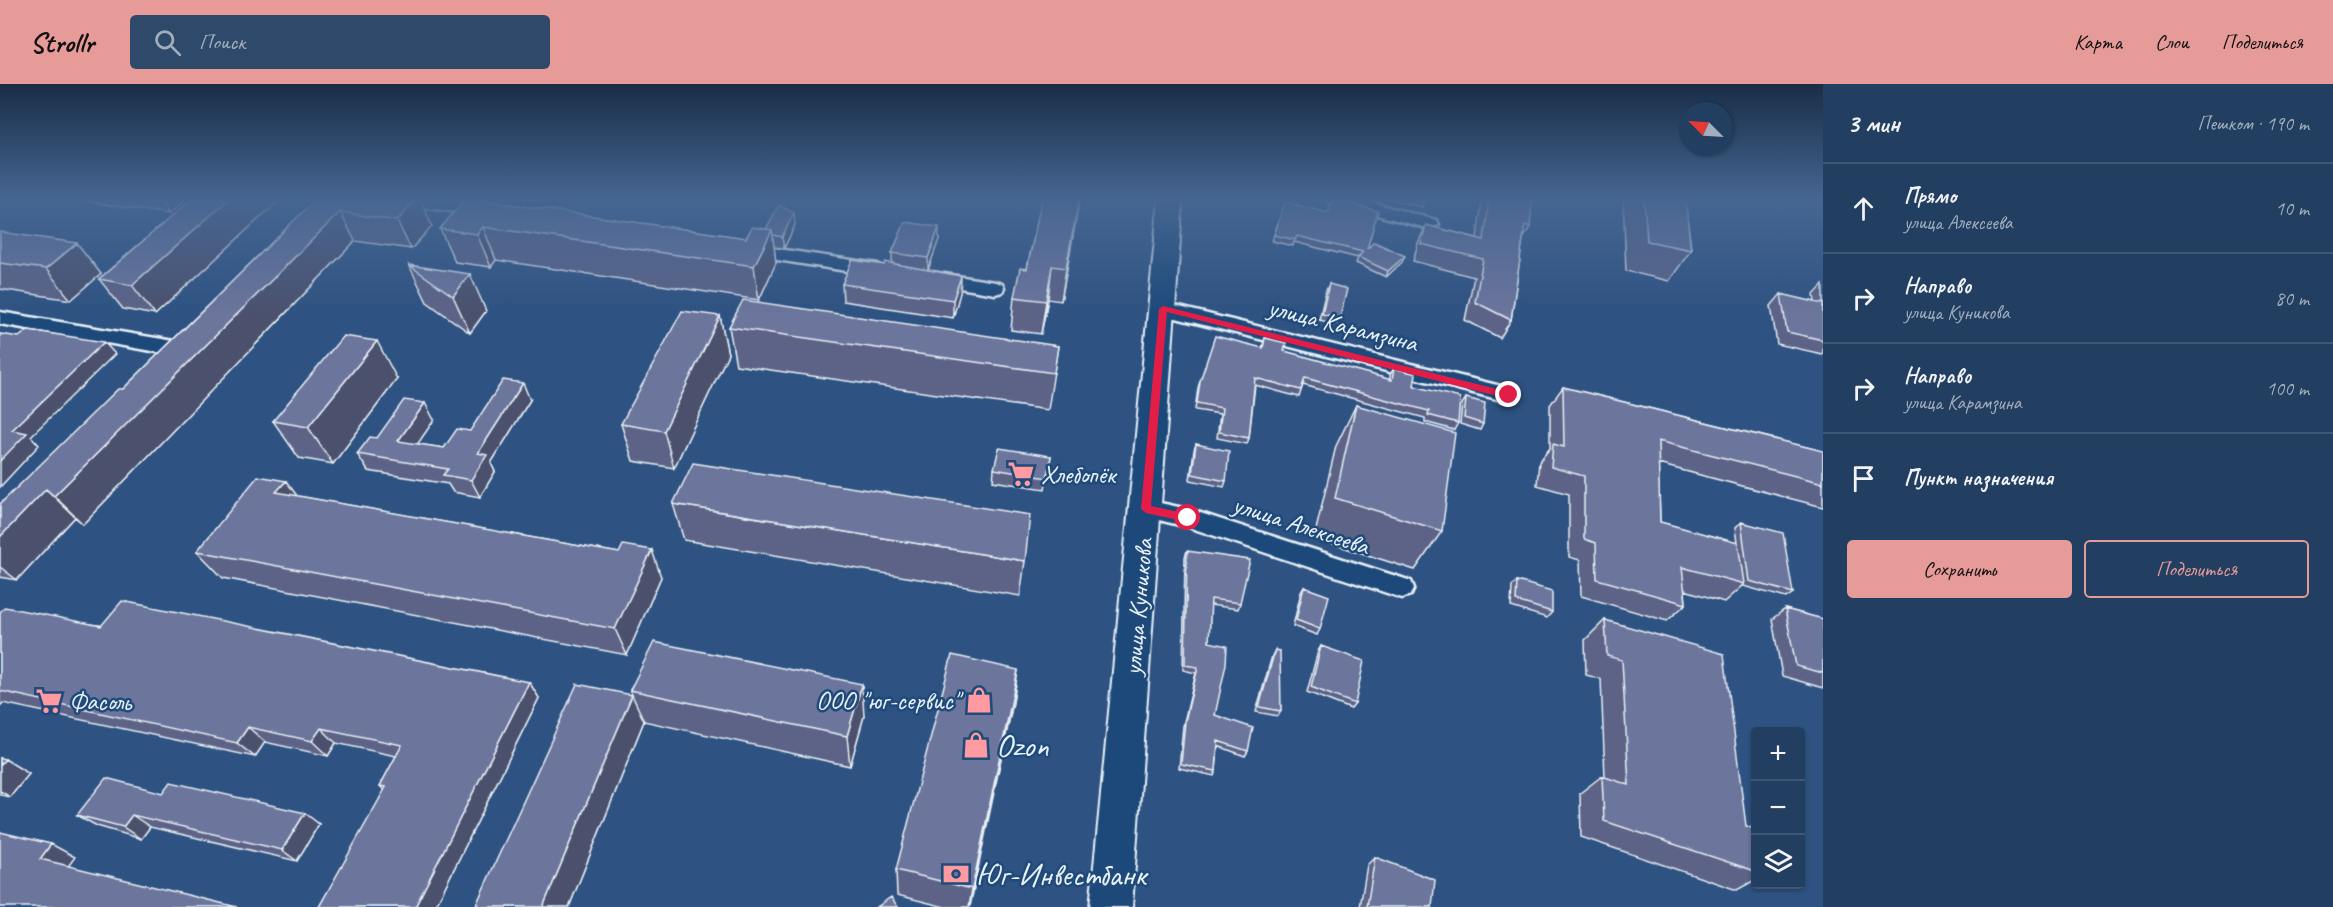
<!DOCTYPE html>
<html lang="ru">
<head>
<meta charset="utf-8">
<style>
  :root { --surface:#223e61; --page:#2e496a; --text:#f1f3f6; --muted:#a2aebd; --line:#3f5776; --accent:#e69b98 }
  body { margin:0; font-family:Caveat,sans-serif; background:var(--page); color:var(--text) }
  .controls { position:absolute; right:18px; bottom:18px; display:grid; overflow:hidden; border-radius:6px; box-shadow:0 2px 4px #0004 }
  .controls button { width:54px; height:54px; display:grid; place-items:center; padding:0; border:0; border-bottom:2px solid var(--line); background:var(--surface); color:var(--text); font:30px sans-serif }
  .compass { position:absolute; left:1679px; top:18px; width:54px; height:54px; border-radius:50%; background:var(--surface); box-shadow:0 2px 4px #0004; rotate:294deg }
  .stop { position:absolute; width:18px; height:18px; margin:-14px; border:4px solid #e11d48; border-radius:50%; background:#fff }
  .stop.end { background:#e11d48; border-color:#fff; box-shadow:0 2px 6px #0008 }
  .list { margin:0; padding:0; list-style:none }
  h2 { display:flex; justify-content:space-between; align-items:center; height:78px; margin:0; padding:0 24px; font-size:26px }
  h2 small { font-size:20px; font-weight:400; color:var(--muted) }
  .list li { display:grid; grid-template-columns:39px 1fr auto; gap:18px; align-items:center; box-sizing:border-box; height:90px; padding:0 24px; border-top:2px solid var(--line) }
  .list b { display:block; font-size:22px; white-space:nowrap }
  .list p { margin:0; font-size:20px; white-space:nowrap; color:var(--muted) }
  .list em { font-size:20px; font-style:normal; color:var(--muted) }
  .actions { display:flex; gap:12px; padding:18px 24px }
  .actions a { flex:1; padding:14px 0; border:2px solid var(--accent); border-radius:6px; text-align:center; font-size:21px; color:var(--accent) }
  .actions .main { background:var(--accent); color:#111 }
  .icon { flex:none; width:33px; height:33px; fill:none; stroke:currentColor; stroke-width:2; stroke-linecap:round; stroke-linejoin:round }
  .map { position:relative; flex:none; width:1823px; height:823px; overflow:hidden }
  header { display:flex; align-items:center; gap:36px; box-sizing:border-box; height:84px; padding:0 30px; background:var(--accent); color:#111 }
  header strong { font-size:28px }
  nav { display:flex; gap:33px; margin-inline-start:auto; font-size:21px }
  .search { width:420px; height:54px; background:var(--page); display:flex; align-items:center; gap:15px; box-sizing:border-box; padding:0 21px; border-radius:6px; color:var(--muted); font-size:22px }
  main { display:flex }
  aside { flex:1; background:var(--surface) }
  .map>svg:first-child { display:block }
</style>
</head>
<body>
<header>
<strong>Strollr</strong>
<div class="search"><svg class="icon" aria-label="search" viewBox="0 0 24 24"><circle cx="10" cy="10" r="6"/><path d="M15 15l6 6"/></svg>Поиск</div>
<nav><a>Карта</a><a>Слои</a><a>Поделиться</a></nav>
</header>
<main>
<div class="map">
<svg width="1823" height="823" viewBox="0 0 1823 823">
  <rect width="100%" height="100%" fill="#2e5281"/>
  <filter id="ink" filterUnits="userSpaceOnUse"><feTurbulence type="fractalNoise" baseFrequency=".0167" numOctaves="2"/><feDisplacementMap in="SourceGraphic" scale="12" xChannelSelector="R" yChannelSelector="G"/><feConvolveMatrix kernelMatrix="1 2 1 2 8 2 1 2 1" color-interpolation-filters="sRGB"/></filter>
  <g filter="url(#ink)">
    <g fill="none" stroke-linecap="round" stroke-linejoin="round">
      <g stroke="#e8f1f8" stroke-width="5">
        <path id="street" d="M382 114C401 114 489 114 499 127L490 132 390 119Z
          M1326 114H1355L1436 136 1439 140 1430 145 1328 118Z
          M745 160 878 180 887 186 878 192 739 170 736 166 739 162Z
          M932 188 995 198 1002 200 1004 204 1002 208 995 210 925 198 923 194Z
          M1163 219 1509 304 1516 306 1519 311 1516 316 1509 318 1156 229 1153 225 1156 221Z
          M0 228 174 257 181 259 184 264 181 269 174 271 0 240Z
          M1146 416 1188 425 1402 494 1411 497 1414 504 1411 511 1402 514 1188 443 1138 431 1135 425 1138 419Z"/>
      </g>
      <g stroke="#e8f1f8" stroke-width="4">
        <path id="secondary" d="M1159 114H1183L1132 823H1090Z"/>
      </g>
      <use href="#street" fill="#1f4a7a" fill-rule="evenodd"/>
      <use href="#secondary" fill="#1f4a7a" fill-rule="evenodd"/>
    </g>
    <path fill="#5d6486" stroke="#e8f1f8" stroke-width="1.5" d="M63 114H187L169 130Z
      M193 114H273L276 119 155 231 123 225 99 195Z
      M317 114 432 142 411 165 355 157 83 440 75 433 17 496 0 493V420L123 305Z
      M466 114 746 154 766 145 795 141 784 164 774 163 776 179 759 216 496 176 491 183 455 178 440 145Z
      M522 114H549L547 117Z
      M1042 114H1080L1061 217 1048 215 1041 250 1011 246 1014 213 1027 185Z
      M1365 114H1381L1380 118Z
      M1385 114H1425L1422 123Z
      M1482 114H1532L1530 143 1523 155 1511 236 1500 254 1465 236 1474 193 1413 177 1418 159 1426 141 1477 154Z
      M1623 114H1685L1691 166 1669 197 1626 187Z
      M1285 118 1367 165 1402 178 1386 193 1356 179 1358 174 1294 158 1293 162 1272 157Z
      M0 148 101 190 71 216 0 205Z
      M939 155 928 186 961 192 960 209 953 234 843 217 842 200 884 181 892 180V169Z
      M409 181 486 227 470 249 427 218Z
      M1329 200 1340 234 1337 240 1319 236 1326 206Z
      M1823 201V269L1822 270 1777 260 1771 222 1781 210 1815 218 1814 211Z
      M720 232 728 270 674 384 633 377 621 340Z
      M729 243 1058 262 1048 326 736 281Z
      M1265 254 1284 267 1390 296V291L1394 284 1458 339 1454 346 1425 338V334L1303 301 1299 313 1255 301 1249 354 1247 360 1217 354 1220 330 1195 326 1198 304 1200 297 1262 264Z
      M397 295 333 380 299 374 273 337Z
      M1563 303 1823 367V423L1658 380 1660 438 1737 459 1735 444 1741 438 1793 509 1786 514 1743 502V501L1724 518 1685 506 1686 520 1667 537 1581 512 1580 476 1569 473V410L1537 401 1539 378 1550 364V321Z
      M1466 314 1483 340 1480 346 1460 340 1462 320Z
      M530 316 491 379 495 388 480 413 453 408 448 400 368 387 357 370 377 354 434 336 417 360 444 364 470 347Z
      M1356 321 1442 447 1415 486 1314 454 1336 362Z
      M1196 360 1226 397 1224 403 1190 396 1194 366Z
      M1051 372 1045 405 993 397 994 385Z
      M297 412 619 469 661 493 627 571 223 494 197 467Z
      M673 420 1025 477 1020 512 684 456Z
      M1187 467 1240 519 1238 525 1210 521 1209 558 1215 631 1248 667 1245 672 1218 662 1216 687 1214 692 1179 684 1183 642 1196 589 1183 586 1185 473Z
      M1517 497 1552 528 1547 534 1511 523 1512 502Z
      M1304 503 1320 545 1317 551 1293 542 1301 508Z
      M1785 525 1823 535V604L1782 592 1772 535Z
      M0 528 529 598 539 614 435 823H319L385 707 380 702 396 672 336 659 328 672 265 658 255 673 3 619 0 622Z
      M1605 536 1746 742 1755 745V796L1737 806 1581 753 1580 709 1602 692 1605 693 1601 595 1586 591 1585 556Z
      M1321 562 1355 620 1351 625 1307 608 1318 567Z
      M1275 566 1281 627 1278 632 1256 628 1272 572Z
      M1018 586 1013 618 970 823H945L897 811 896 786Z
      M630 606 864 632 850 682 644 637 569 823H478L476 821 632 611Z
      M0 674 29 690 10 713 0 711Z
      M163 709 319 740 297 777 150 743 141 755 97 742 77 731Z
      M1375 773 1432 823H1360L1367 781Z"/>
    <path fill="#4c516d" stroke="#e8f1f8" stroke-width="1.5" d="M158 114H187L169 130Z
      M230 114H273L276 119 155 231 132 201Z
      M417 114H420L432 142 411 165 397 137Z
      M1079 114H1080L1061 217 1066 184Z
      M340 128 355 157 83 440 54 412Z
      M794 129 795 141 784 164 782 153Z
      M483 143 496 176 491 183 477 150Z
      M939 143V155L928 186V174Z
      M772 146 776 179 759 216 754 182Z
      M77 159 101 190 71 216 46 185Z
      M1405 172 1402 178 1386 193 1388 187Z
      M1052 182 1048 215 1041 250 1046 217Z
      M470 190 486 227 470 249 453 212Z
      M961 192 960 209 953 234V216Z
      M720 232 728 270 674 384 664 347Z
      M377 257 397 295 333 380 308 343Z
      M104 258 115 270 31 352 39 361 0 403V377L12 346Z
      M523 299 530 316 491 379 495 388 480 413 471 396 478 369Z
      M425 319 434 336 408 374 398 357Z
      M286 397 307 425 276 408Z
      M46 405 75 433 17 496 0 483V453Z
      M652 466 661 493 627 571 615 545Z
      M1018 586 1013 618 969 823 972 805Z
      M529 598 539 614 435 823H415Z
      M862 600 864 632 850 682 847 652Z
      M632 611 644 637 569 823H543Z
      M248 643 265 658 255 673 237 659Z
      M321 644 336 659 328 672 312 657Z
      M5 675 29 690 10 713 0 707V681Z
      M305 729 319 740 297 777 282 766Z
      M132 731 150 743 141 755 123 743Z
      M51 760 75 773 64 788 40 775Z"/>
    <path fill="#6c749c" stroke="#e8f1f8" stroke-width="1.5" d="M193 114H230L132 201 99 195Z
      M317 114H417L397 137 340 128 54 412 46 405 0 453V420L118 305H123Z
      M466 114 746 154 752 143 772 146 754 182 483 143 477 150 440 145Z
      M1042 114H1079L1066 184 1052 182 1046 217 1014 213 1020 184 1027 185Z
      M1412 114H1425L1424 117Z
      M1489 114H1532L1530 143 1525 141 1511 236 1475 218 1483 175 1421 160 1426 141 1484 156Z
      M1644 114H1685L1691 166 1647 157Z
      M1333 115 1378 127 1367 165 1374 158 1405 172 1388 187 1358 173 1363 168 1297 152 1295 156 1274 151 1285 118 1328 129Z
      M779 121 794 129 782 153 773 151 772 146 766 145Z
      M905 138 939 143 928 174 892 169Z
      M0 148 77 159 46 185 0 179Z
      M852 176 884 181 885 178 961 192 953 216 842 200Z
      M409 181 470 190 453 212Z
      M1329 200 1347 205 1340 234 1322 230Z
      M1781 210 1823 220V256L1787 248Z
      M743 216 1058 262 1054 289 729 243Z
      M682 227 720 232 664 347 621 340Z
      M28 246 104 258 12 346 27 349 0 377V250L19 253Z
      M343 252 377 257 308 343 273 337Z
      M1215 252 1263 264 1265 254 1286 259 1284 267 1392 296 1394 284 1416 290 1414 302 1460 314 1458 339 1428 331 1429 327 1305 294 1301 306 1255 294 1249 354 1219 348 1222 324 1197 319 1200 297Z
      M503 296 523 299 478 369 487 371 471 396 443 391 448 385 357 370 370 353 377 354 404 316 425 319 398 357 444 364 457 345 470 347Z
      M1563 303 1823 367V399L1658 357 1660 438 1738 459 1744 500 1682 483 1686 520 1597 495 1596 459 1584 455V392L1551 383 1553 360 1564 363Z
      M1466 314 1485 319 1483 340 1464 334Z
      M1356 321 1455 349 1442 447 1335 414Z
      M1196 360 1229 367 1226 397 1192 390Z
      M999 364 1051 372 1047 394 994 385Z
      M693 379 1030 431 1025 477 673 420Z
      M258 392 286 397 276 408 619 469 623 461 652 466 615 545 197 467Z
      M1741 438 1783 449 1793 509 1749 497Z
      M1187 467 1250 476 1240 519 1211 515 1209 558 1227 562 1226 580 1215 631 1253 644 1248 667 1218 657 1216 687 1181 680 1185 637 1198 583 1185 581Z
      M1517 497 1552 507V528L1516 517Z
      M1304 503 1329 512 1320 545 1296 536Z
      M122 517 529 598 415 823H319L386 703 380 702 402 661 321 644 312 657 248 643 237 659 0 607V528L5 523 101 542Z
      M1785 525 1823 535V589L1796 582Z
      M1605 536 1724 570 1746 742 1755 745V787L1604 737 1602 692 1629 701 1622 576 1607 572Z
      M654 558 862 600 847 652 630 606Z
      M1321 562 1364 577 1355 620 1311 603Z
      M1275 566 1280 567 1281 627 1259 623Z
      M952 571 1018 586 972 805 896 786Z
      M577 600 632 611 543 823H484L476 821Z
      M0 674 5 675 0 681Z
      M106 694 163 709 171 698 305 729 282 766 132 731 123 743 77 731Z
      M0 748 51 760 40 775 237 823H0Z
      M1375 773 1435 796 1432 823H1367Z
      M891 813 898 823H877Z"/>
  </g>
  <linearGradient id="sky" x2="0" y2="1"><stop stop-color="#192d47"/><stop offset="0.5" stop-color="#466692"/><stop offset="1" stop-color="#466692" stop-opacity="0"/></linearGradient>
  <rect width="1823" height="230" fill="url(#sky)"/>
  <path fill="#e11d48" d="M1163 222 1509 308 1513 311 1509 315 1167 228 1151 422 1188 430 1193 434 1188 438 1146 429 1141 425 1159 225Z"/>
  <defs>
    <g id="supermarket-bare" transform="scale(2.07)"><path d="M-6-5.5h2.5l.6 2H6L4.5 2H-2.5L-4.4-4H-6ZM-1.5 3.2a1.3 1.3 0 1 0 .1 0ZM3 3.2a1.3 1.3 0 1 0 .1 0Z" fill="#ff9aa2" stroke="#1f4a7a" stroke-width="2.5" paint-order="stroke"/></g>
    <g id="shop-bare" transform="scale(2.07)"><path d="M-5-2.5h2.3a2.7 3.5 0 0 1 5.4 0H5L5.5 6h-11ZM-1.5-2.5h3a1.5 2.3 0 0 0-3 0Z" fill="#ff9aa2" stroke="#1f4a7a" stroke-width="2.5" paint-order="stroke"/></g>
    <g id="bank-bare" transform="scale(2.07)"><path d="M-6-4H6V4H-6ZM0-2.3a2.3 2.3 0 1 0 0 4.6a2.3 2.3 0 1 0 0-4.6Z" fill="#ff9aa2" stroke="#1f4a7a" stroke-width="2.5" paint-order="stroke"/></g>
  </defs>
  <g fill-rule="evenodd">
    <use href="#supermarket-bare" x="1021" y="390"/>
    <use href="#shop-bare" x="979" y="616"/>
    <use href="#supermarket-bare" x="49" y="617"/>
    <use href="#shop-bare" x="976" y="661"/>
    <use href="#bank-bare" x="956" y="790"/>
  </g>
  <g text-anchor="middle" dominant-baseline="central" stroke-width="5" stroke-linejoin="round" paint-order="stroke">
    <g font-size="26" fill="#e8f1f8" stroke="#1f4a7a">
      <text transform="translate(1343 241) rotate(14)">улица Карамзина</text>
      <text transform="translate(1301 441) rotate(18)">улица Алексеева</text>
      <text transform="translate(1138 523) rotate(-85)">улица Куникова</text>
    </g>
    <g font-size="26" fill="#e8f1f8" stroke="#1f4a7a" text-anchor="start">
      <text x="1041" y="390">Хлебопёк</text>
      <text x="959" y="616" text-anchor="end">ООО "юг-сервис"</text>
      <text x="69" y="617">Фасоль</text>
    </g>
    <g font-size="32" fill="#e8f1f8" stroke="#1f4a7a" text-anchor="start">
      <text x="996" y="661">Ozon</text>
      <text x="976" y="790">Юг-Инвестбанк</text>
    </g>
  </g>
</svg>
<div class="controls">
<button>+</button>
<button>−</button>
<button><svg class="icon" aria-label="layers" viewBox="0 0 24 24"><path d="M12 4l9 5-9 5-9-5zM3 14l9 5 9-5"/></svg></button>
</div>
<svg class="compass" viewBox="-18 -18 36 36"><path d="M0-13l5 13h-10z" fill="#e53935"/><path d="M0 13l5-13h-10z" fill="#a2aebd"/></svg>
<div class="stop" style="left:1188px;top:434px"></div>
<div class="stop end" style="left:1509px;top:311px"></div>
</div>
<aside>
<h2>3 мин<small>Пешком · 190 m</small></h2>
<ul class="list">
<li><svg class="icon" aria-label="ahead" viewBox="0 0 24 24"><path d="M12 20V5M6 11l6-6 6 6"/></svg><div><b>Прямо</b><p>улица Алексеева</p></div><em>10 m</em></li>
<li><svg class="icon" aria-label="right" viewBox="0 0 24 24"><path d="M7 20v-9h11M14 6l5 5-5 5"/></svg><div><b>Направо</b><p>улица Куникова</p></div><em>80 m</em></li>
<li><svg class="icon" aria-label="right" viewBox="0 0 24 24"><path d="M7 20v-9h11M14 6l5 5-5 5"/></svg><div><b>Направо</b><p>улица Карамзина</p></div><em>100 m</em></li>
<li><svg class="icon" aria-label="arrive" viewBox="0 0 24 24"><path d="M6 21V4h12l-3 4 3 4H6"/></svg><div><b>Пункт назначения</b></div></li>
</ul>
<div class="actions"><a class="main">Сохранить</a><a>Поделиться</a></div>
</aside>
</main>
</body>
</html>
